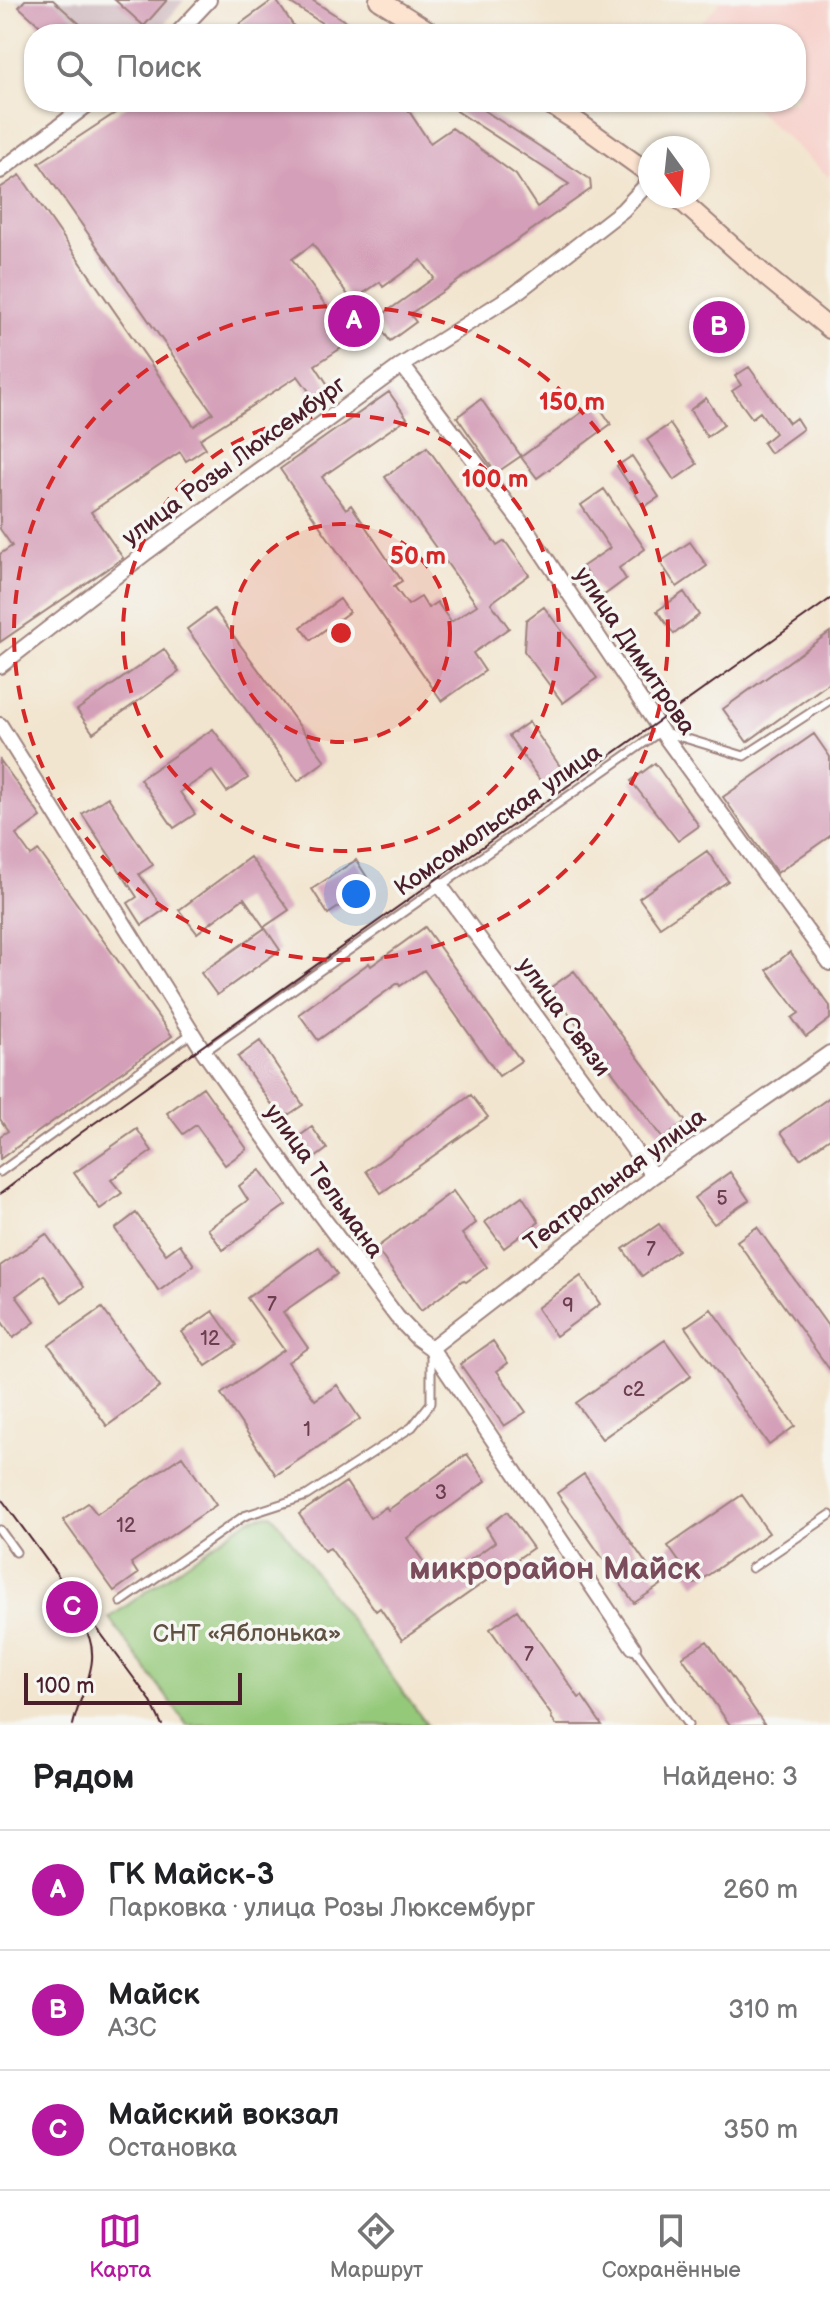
<!DOCTYPE html>
<html lang="ru">
<head>
<meta charset="utf-8">
<style>
  :root { --surface:#fff; --page:#f2f2f2; --text:#202124; --muted:#757577; --line:#e0e0e0; --accent:#b5179e }
  body { margin:0; font-family:"Balsamiq Sans",sans-serif; background:var(--page); color:var(--text) }
  .compass { position:absolute; left:638px; top:136px; width:72px; height:72px; border-radius:50%; background:var(--surface); box-shadow:0 2px 6px #0004; rotate:165deg }
  .scale { position:absolute; left:24px; bottom:20px; width:218px; box-sizing:border-box; padding-left:8px; border:4px solid #4a1f2b; border-top:0; font-size:22px; line-height:28px; white-space:nowrap; color:#4a1f2b; -webkit-text-stroke:6px #f6f6f2; paint-order:stroke }
  .you { position:absolute; left:356px; top:894px; width:28px; height:28px; margin:-20px; border:6px solid #fff; border-radius:50%; background:#1a73e8; box-shadow:0 0 0 12px #1a73e833 }
  .badge { display:grid; place-items:center; width:52px; height:52px; border-radius:50%; background:var(--accent); color:#fff; font-size:26px; font-weight:700 }
  .pin { position:absolute; translate:-50% -50%; border:4px solid #fff; box-shadow:0 2px 8px #0006 }
  .list { margin:0; padding:0; list-style:none }
  h2 { display:flex; justify-content:space-between; align-items:center; height:104px; margin:0; padding:0 32px; font-size:34px }
  h2 small { font-size:26px; font-weight:400; color:var(--muted) }
  .list li { display:grid; grid-template-columns:52px 1fr auto; gap:24px; align-items:center; box-sizing:border-box; height:120px; padding:0 32px; border-top:2px solid var(--line) }
  .list b { display:block; font-size:30px; white-space:nowrap }
  .list p { margin:0; font-size:26px; white-space:nowrap; color:var(--muted) }
  .list em { font-size:26px; font-style:normal; color:var(--muted) }
  .icon { flex:none; width:44px; height:44px; fill:none; stroke:currentColor; stroke-width:2; stroke-linecap:round; stroke-linejoin:round }
  .map { position:relative; flex:none; width:830px; height:1725px; overflow:hidden }
  .search { position:absolute; background:var(--surface); box-shadow:0 2px 6px #0004; left:24px; right:24px; top:24px; height:88px; display:flex; align-items:center; gap:20px; box-sizing:border-box; padding:0 28px; border-radius:32px; color:var(--muted); font-size:30px }
  .sheet { height:464px; background:var(--surface) }
  nav { display:flex; justify-content:space-around; align-items:center; box-sizing:border-box; height:112px; border-top:2px solid var(--line); background:var(--surface); font-size:22px; color:var(--muted) }
  nav a { display:grid; justify-items:center; gap:4px }
  nav .on { color:var(--accent) }
  .map>svg:first-child { display:block }
</style>
</head>
<body>
<div class="map">
<svg width="830" height="1725" viewBox="0 0 830 1725">
  <rect width="100%" height="100%" fill="#f6f6f2"/>
  <filter id="ink" filterUnits="userSpaceOnUse"><feTurbulence type="fractalNoise" baseFrequency=".0125" numOctaves="2"/><feDisplacementMap in="SourceGraphic" scale="16" xChannelSelector="R" yChannelSelector="G"/><feConvolveMatrix kernelMatrix="1 2 1 2 8 2 1 2 1" color-interpolation-filters="sRGB"/></filter>
  <filter id="wash" filterUnits="userSpaceOnUse"><feTurbulence type="fractalNoise" baseFrequency=".006" numOctaves="4" result="noise"/><feDisplacementMap in="SourceGraphic" scale="32" xChannelSelector="R" yChannelSelector="G"/><feGaussianBlur stdDeviation="1.8" result="paint"/><feColorMatrix in="noise" values="0 0 0 0 0 0 0 0 0 0 0 0 0 0 0 0 0 1.4 0 .05"/><feComposite in="paint" operator="in"/></filter>
  <g filter="url(#wash)">
    <rect width="100%" height="100%" fill="#f2e5cf"/>
    <path fill="#f7d0ca" d="M722 0H830V178L748 102H796V34H691Z"/>
    <path fill="#d2bec2" d="M16 0H184L156 34H53Z"/>
    <path fill="#95c97a" stroke="#707452" stroke-width="2" d="M272 1514 427 1725H187L109 1618 250 1519Z"/>
    <g id="blocks">
      <path fill="#d49fb8" d="M25 0H53L91 34H49L19 7Z
        M115 0H167L144 26Z
        M273 0H276L299 34H226Z
        M286 0H312L365 34H339Z
        M132 102H403L430 143 452 128 516 175 537 207 569 184 443 102H471L590 179 591 189 410 314 416 322 390 341 375 320 434 278 421 260 383 287 380 282 352 301 313 244 292 259 343 329 354 321 363 334 315 365 332 391 316 401 298 376 200 439 206 448 186 461 180 452 91 512 123 558 0 642V554L12 546 0 529V188L20 175 194 426 213 413 39 163Z
        M749 367 789 423 796 418 803 429 770 453 763 443 775 433 760 412 752 418 732 391 741 385 735 376Z
        M389 392 407 418 322 477 346 509 351 505 402 581 394 586 408 605 421 597 428 608 437 602 451 622 477 605 385 477 427 447 497 546 505 541 529 575 491 603 509 628 473 653 485 671 442 701 280 469Z
        M706 398 724 425 707 437 690 410Z
        M481 399 521 456 496 473 457 417Z
        M596 402 611 424 537 478 521 457Z
        M670 424 697 464 674 480 647 440Z
        M632 456 659 497 644 507 617 466Z
        M604 489 645 549 619 568 626 579 603 596 582 567 610 548 581 505Z
        M690 542 707 566 677 587 660 562Z
        M684 592 699 615 674 634 657 611Z
        M340 599 349 612 311 640 301 627Z
        M544 607 597 678 563 703 524 651 526 620Z
        M214 609 325 761 298 781 187 629Z
        M830 632V682L747 742 723 709Z
        M164 649 179 672 93 733 77 710Z
        M529 722 564 772 544 786 509 736Z
        M213 729 248 778 227 792 212 771 180 792 195 814 174 828 140 779Z
        M814 734 830 757V836L777 873 723 797Z
        M0 760 41 817 16 835 31 856 39 851 172 1036 0 1159V1136L8 1131 0 1119Z
        M655 763 699 826 678 841 631 781Z
        M108 797 153 865 139 874 164 910 142 925 128 903 137 897 82 814Z
        M707 851 728 881 660 927 639 898Z
        M250 857 289 910 264 927 244 898 197 933 179 910Z
        M356 860 372 885 328 914 312 889Z
        M425 927 521 1061 499 1076 424 970 400 986 398 983 318 1040 299 1014 369 963 371 966Z
        M265 928 280 950 217 995 201 973Z
        M790 952 830 1006V1019L806 1037 792 1018 799 1013 767 970Z
        M574 971 686 1122 663 1139 550 988Z
        M260 1041 303 1105 282 1119 238 1057Z
        M203 1087 247 1149 225 1165 196 1125 183 1134 167 1113Z
        M471 1095 488 1117 381 1193 366 1171Z
        M830 1097V1138L800 1159 781 1132Z
        M312 1127 327 1149 312 1160 297 1138Z
        M137 1129 152 1151 111 1180 122 1193 100 1209 74 1173Z
        M260 1170 286 1205 223 1250 208 1229 248 1200 239 1186Z
        M730 1172 749 1200 714 1224 694 1198Z
        M453 1191 476 1223 462 1234 487 1267 466 1282 463 1280 421 1311 376 1248Z
        M522 1196 539 1222 504 1248 485 1222Z
        M136 1213 166 1254 180 1244 194 1265 159 1291 115 1229Z
        M659 1224 678 1250 642 1276 623 1249Z
        M757 1227 830 1329V1370L737 1241Z
        M46 1234 84 1287 62 1302 44 1275 16 1296 35 1322 13 1338 0 1319V1266Z
        M318 1247 337 1274 283 1312 308 1348 288 1362 315 1400 337 1385 360 1419 276 1475 221 1394 284 1350 247 1298Z
        M581 1276 600 1304 556 1336 537 1308Z
        M102 1308 160 1387 107 1426 49 1345Z
        M711 1309 795 1426 769 1445 685 1327Z
        M213 1311 237 1345 206 1366 182 1332Z
        M665 1340 691 1376 602 1439 576 1403Z
        M493 1341 508 1363 497 1371 526 1412 504 1426 460 1364Z
        M467 1454 486 1481 407 1538 438 1583 495 1542 486 1527 507 1512 533 1548 402 1640 380 1608 376 1611 330 1548 324 1551 299 1514 346 1482 370 1518 386 1507 388 1510Z
        M182 1456 216 1505 131 1563 138 1574 114 1591 63 1520 88 1503 97 1514Z
        M584 1474 661 1585 634 1603 557 1493Z
        M742 1495 769 1533 695 1584 668 1546Z
        M517 1610 579 1698 582 1696 602 1725H556L551 1717 552 1716 490 1629Z
        M707 1641 765 1725H730L682 1657Z"/>
    </g>
  </g>
  <g filter="url(#ink)">
    <use href="#blocks" fill-opacity="0" stroke="#9e827d" stroke-width="2"/>
    <g fill="none" stroke-linecap="round" stroke-linejoin="round">
      <g stroke="#9e827d" stroke-width="11">
        <path id="lane" d="M204 1052 661 731 744 756 830 700
          M0 1172 192 1033
          M0 1530 16 1552
          M752 1568 830 1515
          M121 1602 244 1516 306 1496 412 1427 431 1403V1354
          M633 1647 688 1725"/>
      </g>
      <g stroke="#9e827d" stroke-width="18">
        <path id="street" d="M177 34 209 0
          M0 171 91 102
          M402 365 529 533 661 731 830 963
          M0 666 147 552 402 365 516 293 623 210 650 181
          M0 725 204 1052 307 1197 397 1317 417 1338 431 1348 633 1647
          M440 885 653 1176
          M431 1348 653 1176 830 1053"/>
      </g>
      <g stroke="#9e827d" stroke-width="22">
        <path id="secondary" d="M379 0 434 34
          M546 102 579 123 650 174
          M676 196 769 279 830 329"/>
      </g>
      <use href="#lane" stroke="#fff" stroke-width="7"/>
      <use href="#street" stroke="#fff" stroke-width="14"/>
      <use href="#secondary" stroke="#fde4d1" stroke-width="18"/>
      <path stroke="#4a1f2b" stroke-width="2" d="M0 1194 82 1132 830 599
        M0 1497 150 1700 162 1725
        M73 1725C81 1689 106 1659 82 1623"/>
    </g>
  </g>
  <circle cx="341" cy="633" r="109" fill="#d62828" fill-opacity=".12"/>
  <g fill="none" stroke="#d62828" stroke-width="4" stroke-dasharray="14 10">
    <circle cx="341" cy="633" r="109"/>
    <circle cx="341" cy="633" r="218"/>
    <circle cx="341" cy="633" r="327"/>
  </g>
  <g text-anchor="middle" dominant-baseline="central" stroke-width="7" stroke-linejoin="round" paint-order="stroke">
    <g font-size="20" fill="#6c3f4e">
      <text x="722" y="1199">5</text>
      <text x="651" y="1250">7</text>
      <text x="272" y="1305">7</text>
      <text x="568" y="1306">9</text>
      <text x="210" y="1339">12</text>
      <text x="634" y="1390">с2</text>
      <text x="307" y="1430">1</text>
      <text x="441" y="1493">3</text>
      <text x="126" y="1526">12</text>
      <text x="529" y="1655">7</text>
    </g>
    <g font-size="24" fill="#4a1f2b" stroke="#f6f6f2">
      <text transform="translate(234 461) rotate(-36)">улица Розы Люксембург</text>
      <text transform="translate(635 651) rotate(56)">улица Димитрова</text>
      <text transform="translate(498 820) rotate(-35)">Комсомольская улица</text>
      <text transform="translate(564 1017) rotate(54)">улица Связи</text>
      <text transform="translate(615 1180) rotate(-37)">Театральная улица</text>
      <text transform="translate(324 1181) rotate(54)">улица Тельмана</text>
    </g>
    <g font-size="24" fill="#605243" stroke="#f6f6f2">
      <text x="247" y="1633">СНТ «Яблонька»</text>
    </g>
    <g font-size="32" font-weight="bold" fill="#7a4c5c" stroke="#f6f6f2">
      <text x="555" y="1569">микрорайон Майск</text>
    </g>
  </g>
  <circle cx="341" cy="633" r="12" fill="#d62828" stroke="#f6f6f2" stroke-width="4"/>
  <g font-size="24" text-anchor="middle" font-weight="bold" fill="#d62828" stroke="#f6f6f2" stroke-width="7" stroke-linejoin="round" paint-order="stroke">
    <text x="572" y="410">150 m</text>
    <text x="495" y="487">100 m</text>
    <text x="418" y="564">50 m</text>
  </g>
</svg>
<svg class="compass" viewBox="-18 -18 36 36"><path d="M0-13l5 13h-10z" fill="#e53935"/><path d="M0 13l5-13h-10z" fill="#757577"/></svg>
<div class="scale">100 m</div>
<div class="you"></div>
<div class="pin badge" style="left:354px;top:321px">A</div>
<div class="pin badge" style="left:719px;top:327px">B</div>
<div class="pin badge" style="left:72px;top:1607px">C</div>
<div class="search"><svg class="icon" aria-label="search" viewBox="0 0 24 24"><circle cx="10" cy="10" r="6"/><path d="M15 15l6 6"/></svg>Поиск</div>
</div>
<section class="sheet">
<h2>Рядом<small>Найдено: 3</small></h2>
<ul class="list">
<li><span class="badge">A</span><div><b>ГК Майск-3</b><p>Парковка · улица Розы Люксембург</p></div><em>260 m</em></li>
<li><span class="badge">B</span><div><b>Майск</b><p>АЗС</p></div><em>310 m</em></li>
<li><span class="badge">C</span><div><b>Майский вокзал</b><p>Остановка</p></div><em>350 m</em></li>
</ul>
</section>
<nav>
<a class="on"><svg class="icon" aria-label="map" viewBox="0 0 24 24"><path d="M3 6l6-2 6 2 6-2v14l-6 2-6-2-6 2zM9 4v14M15 6v14"/></svg>Карта</a>
<a><svg class="icon" aria-label="directions" viewBox="0 0 24 24"><path d="M12 3l9 9-9 9-9-9zM9 14v-3h6M13 9l2 2-2 2"/></svg>Маршрут</a>
<a><svg class="icon" aria-label="saved" viewBox="0 0 24 24"><path d="M7 4h10v16l-5-4-5 4z"/></svg>Сохранённые</a>
</nav>
</body>
</html>
